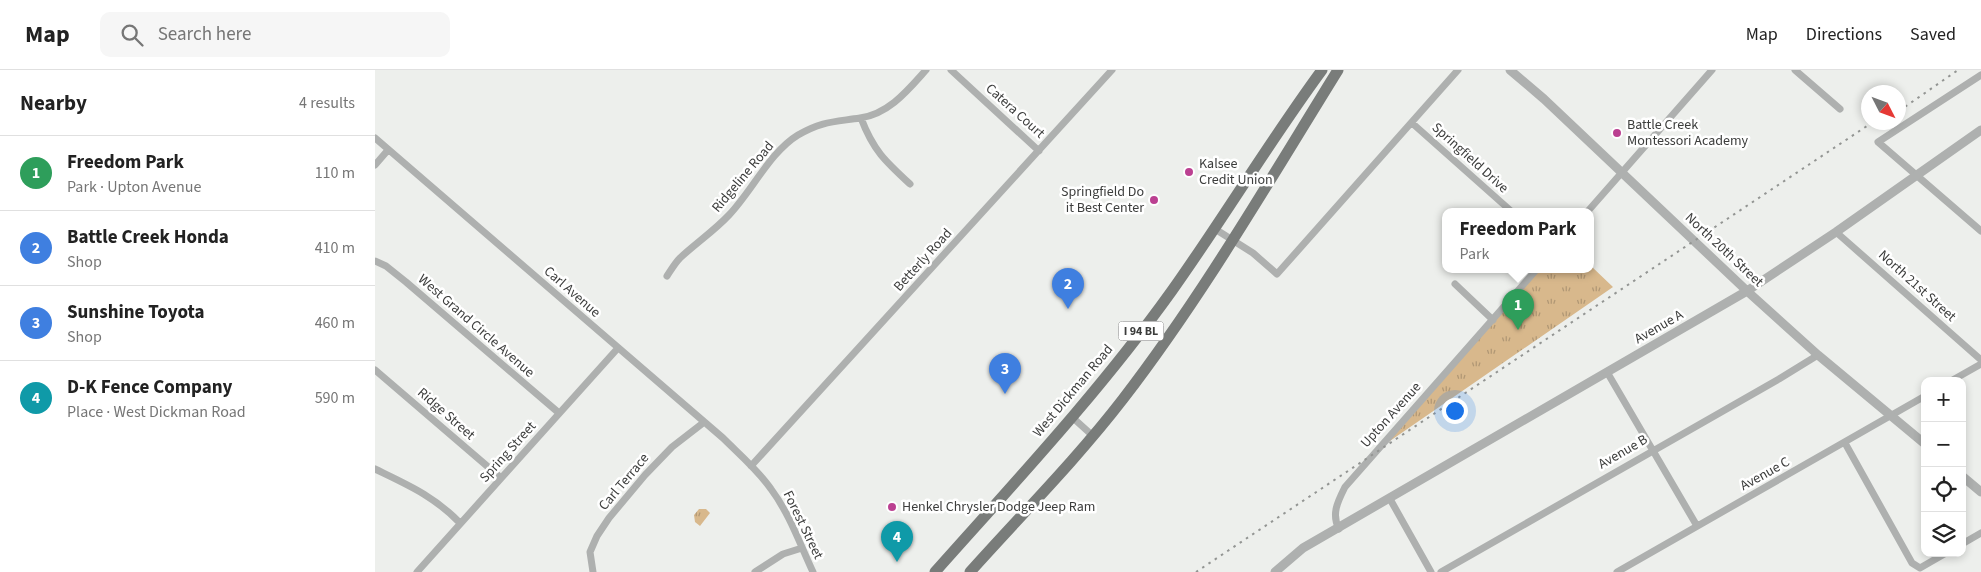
<!DOCTYPE html>
<html lang="en">
<head>
<meta charset="utf-8">
<style>
  :root { --surface:#fff; --page:#f6f6f6; --text:#222; --muted:#767676; --line:#e0e0e0; --accent:#ea580c }
  body { margin:0; font-family:"Source Sans 3",sans-serif; background:var(--page); color:var(--text) }
  .controls { position:absolute; right:15px; bottom:15px; display:grid; overflow:hidden; border-radius:10px; box-shadow:0 2px 8px #0003 }
  .controls button { width:45px; height:45px; display:grid; place-items:center; padding:0; border:0; border-bottom:1px solid var(--line); background:var(--surface); color:var(--text); font:25px sans-serif }
  .compass { position:absolute; left:1486px; top:15px; width:45px; height:45px; border-radius:50%; background:var(--surface); box-shadow:0 2px 8px #0003; rotate:132deg }
  .you { position:absolute; left:1079px; top:340px; width:18px; height:18px; margin:-12px; border:4px solid #fff; border-radius:50%; background:#1a73e8; box-shadow:0 0 0 8px #1a73e833 }
  .badge { display:grid; place-items:center; width:32px; height:32px; border-radius:50%; background:var(--accent); color:#fff; font-size:16px; font-weight:700 }
  .pin { position:absolute; translate:-50% -41px; filter:drop-shadow(0 1px 2px #0008) }
  .pin::after { content:''; position:absolute; top:26px; width:18px; height:15px; background:inherit; clip-path:polygon(0 0,100% 0,50% 100%) }
  .popup { position:absolute; left:1067px; top:138px; width:152px; height:65px; box-sizing:border-box; display:grid; place-content:center; border-radius:10px; background:var(--surface); filter:drop-shadow(0 1px 4px #0005); font-size:16px; white-space:nowrap; color:var(--muted) }
  .popup b { font-size:19px; color:var(--text) }
  .popup::after { content:''; position:absolute; left:50%; top:100%; margin-left:-10px; border:10px solid transparent; border-top-color:var(--surface) }
  .list { margin:0; padding:0; list-style:none }
  h2 { display:flex; justify-content:space-between; align-items:center; height:65px; margin:0; padding:0 20px; font-size:21px }
  h2 small { font-size:16px; font-weight:400; color:var(--muted) }
  .list li { display:grid; grid-template-columns:32px 1fr auto; gap:15px; align-items:center; box-sizing:border-box; height:75px; padding:0 20px; border-top:1px solid var(--line) }
  .list b { display:block; font-size:19px; white-space:nowrap }
  .list p { margin:0; font-size:16px; white-space:nowrap; color:var(--muted) }
  .list em { font-size:16px; font-style:normal; color:var(--muted) }
  .icon { flex:none; width:28px; height:28px; fill:none; stroke:currentColor; stroke-width:2; stroke-linecap:round; stroke-linejoin:round }
  .map { position:relative; flex:none; width:1606px; height:502px; overflow:hidden }
  header { display:flex; align-items:center; gap:30px; box-sizing:border-box; height:70px; padding:0 25px; background:var(--surface); border-bottom:1px solid var(--line) }
  header strong { font-size:24px }
  nav { display:flex; gap:28px; margin-inline-start:auto; font-size:18px }
  .search { width:350px; height:45px; background:var(--page); display:flex; align-items:center; gap:12px; box-sizing:border-box; padding:0 18px; border-radius:10px; color:var(--muted); font-size:19px }
  main { display:flex }
  aside { flex:1; background:var(--surface) }
  .map>svg:first-child { display:block }
</style>
</head>
<body>
<header>
<strong>Map</strong>
<div class="search"><svg class="icon" aria-label="search" viewBox="0 0 24 24"><circle cx="10" cy="10" r="6"/><path d="M15 15l6 6"/></svg>Search here</div>
<nav><a>Map</a><a>Directions</a><a>Saved</a></nav>
</header>
<main>
<aside>
<h2>Nearby<small>4 results</small></h2>
<ul class="list">
<li><span class="badge" style="background:#2e9e5b">1</span><div><b>Freedom Park</b><p>Park · Upton Avenue</p></div><em>110 m</em></li>
<li><span class="badge" style="background:#3f7fe0">2</span><div><b>Battle Creek Honda</b><p>Shop</p></div><em>410 m</em></li>
<li><span class="badge" style="background:#3f7fe0">3</span><div><b>Sunshine Toyota</b><p>Shop</p></div><em>460 m</em></li>
<li><span class="badge" style="background:#0f9aa8">4</span><div><b>D-K Fence Company</b><p>Place · West Dickman Road</p></div><em>590 m</em></li>
</ul>
</aside>
<div class="map">
<svg width="1606" height="502" viewBox="0 0 1606 502">
  <defs>
    <pattern id="park-tufts" width="24" height="20" patternUnits="userSpaceOnUse" patternTransform="scale(1.25)"><rect width="24" height="20" fill="#d8b88c"/><path d="M3 7l-1-3M5 7V3M7 7l1-3M15 17l-1-3M17 17v-4M19 17l1-3" fill="none" stroke="#b09774"/></pattern>
  </defs>
  <rect width="100%" height="100%" fill="#edefec"/>
  <path fill="url(#park-tufts)" d="M1216 196 1238 217 1012 373 1163 199H1216Z
    M324 439H331L335 443 325 456 320 452 319 445Z"/>
  <g fill="none" stroke-linecap="round" stroke-linejoin="round">
    <path stroke="#aeb0af" stroke-width="7" d="M576 0 664 81
      M1420 0 1465 39
      M1606 5 1503 72 1606 161
      M486 48C498 80 510 91 535 114
      M1037 53 1136 141
      M0 68 348 368C364 384 383 400 396 419 414 443 425 474 438 502
      M0 95 13 80
      M1213 141 1337 0
      M840 159 878 183 902 204 1083 0
      M1461 162 1606 290
      M0 191 11 196 31 212 184 343
      M292 206C296 200 300 193 305 188 321 173 339 161 354 145 377 121 395 82 423 65 447 51 459 52 485 48 514 44 533 20 551 0
      M1080 214 1118 250
      M0 300 126 408
      M1232 302 1322 456
      M1576 311 1606 294
      M697 347 718 366
      M1470 373 1537 493 1545 498 1571 483
      M376 396 737 0
      M0 399C33 415 59 426 85 453
      M1015 429 1056 502
      M964 459C956 444 963 431 970 417L1162 199
      M1587 474 1606 463
      M42 502 243 278
      M218 502 215 482 222 466 234 448 270 405 297 377 328 353
      M380 502 408 484 427 478
      M1066 502 1404 309 1443 285
      M1242 502 1550 326"/>
    <path stroke="#aeb0af" stroke-width="9" d="M1135 0 1169 29 1372 221 1443 285 1550 374
      M1587 406 1606 422
      M900 502 928 478 1372 221 1461 162 1606 60"/>
    <path stroke="#797c7a" stroke-width="11" d="M560 502C641 411 725 321 796 222 848 149 894 72 947 0
      M595 502C646 445 701 390 748 329 828 225 894 111 963 0"/>
    <path stroke="#939593" stroke-width="2" stroke-dasharray="2.5 5" stroke-linecap="butt" d="M1524 41 1583 0
      M821 502 1498 52"/>
  </g>
  <g fill="#bb4091" stroke="#fff" stroke-width="2">
    <circle cx="1242" cy="63" r="5"/>
    <circle cx="814" cy="102" r="5"/>
    <circle cx="779" cy="130" r="5"/>
    <circle cx="517" cy="437" r="5"/>
  </g>
  <g text-anchor="middle" dominant-baseline="central" stroke-width="5" stroke-linejoin="round" paint-order="stroke">
    <rect fill="#fff" stroke="#767776" stroke-width="1" x="743.5" y="251.5" width="45" height="19" rx="4"/>
    <g font-size="12" font-weight="bold" fill="#3c3d3c">
      <text x="766" y="261">I 94 BL</text>
    </g>
    <g font-size="14" fill="#3c3d3c" stroke="#fff">
      <text transform="translate(640 41) rotate(42)">Catera Court</text>
      <text transform="translate(1095 88) rotate(42)">Springfield Drive</text>
      <text transform="translate(368 107) rotate(-50)">Ridgeline Road</text>
      <text transform="translate(1349 180) rotate(43)">North 20th Street</text>
      <text transform="translate(548 190) rotate(-48)">Betterly Road</text>
      <text transform="translate(1542 216) rotate(42)">North 21st Street</text>
      <text transform="translate(197 222) rotate(41)">Carl Avenue</text>
      <text transform="translate(101 256) rotate(41)">West Grand Circle Avenue</text>
      <text transform="translate(1284 257) rotate(-30)">Avenue A</text>
      <text transform="translate(698 321) rotate(-50)">West Dickman Road</text>
      <text transform="translate(71 344) rotate(41)">Ridge Street</text>
      <text transform="translate(1016 345) rotate(-48)">Upton Avenue</text>
      <text transform="translate(133 382) rotate(-48)">Spring Street</text>
      <text transform="translate(1248 382) rotate(-30)">Avenue B</text>
      <text transform="translate(1390 404) rotate(-29)">Avenue C</text>
      <text transform="translate(249 412) rotate(-50)">Carl Terrace</text>
      <text transform="translate(428 455) rotate(64)">Forest Street</text>
    </g>
    <g font-size="14" fill="#3c3d3c" stroke="#fff" text-anchor="start">
      <text x="1252" y="55">Battle Creek<tspan x="1252" dy="16">Montessori Academy</tspan></text>
      <text x="824" y="94">Kalsee<tspan x="824" dy="16">Credit Union</tspan></text>
      <text x="769" y="122" text-anchor="end">Springfield Do<tspan x="769" dy="16">it Best Center</tspan></text>
      <text x="527" y="437">Henkel Chrysler Dodge Jeep Ram</text>
    </g>
  </g>
</svg>
<div class="controls">
<button>+</button>
<button>−</button>
<button><svg class="icon" aria-label="locate" viewBox="0 0 24 24"><circle cx="12" cy="12" r="6"/><path d="M12 2v4M12 18v4M2 12h4M18 12h4"/></svg></button>
<button><svg class="icon" aria-label="layers" viewBox="0 0 24 24"><path d="M12 4l9 5-9 5-9-5zM3 14l9 5 9-5"/></svg></button>
</div>
<svg class="compass" viewBox="-18 -18 36 36"><path d="M0-13l5 13h-10z" fill="#e53935"/><path d="M0 13l5-13h-10z" fill="#767676"/></svg>
<div class="you"></div>
<div class="pin badge" style="left:1143px;top:260px;background:#2e9e5b">1</div>
<div class="popup"><b>Freedom Park</b>Park</div>
<div class="pin badge" style="left:693px;top:239px;background:#3f7fe0">2</div>
<div class="pin badge" style="left:630px;top:324px;background:#3f7fe0">3</div>
<div class="pin badge" style="left:522px;top:492px;background:#0f9aa8">4</div>
</div>
</main>
</body>
</html>
